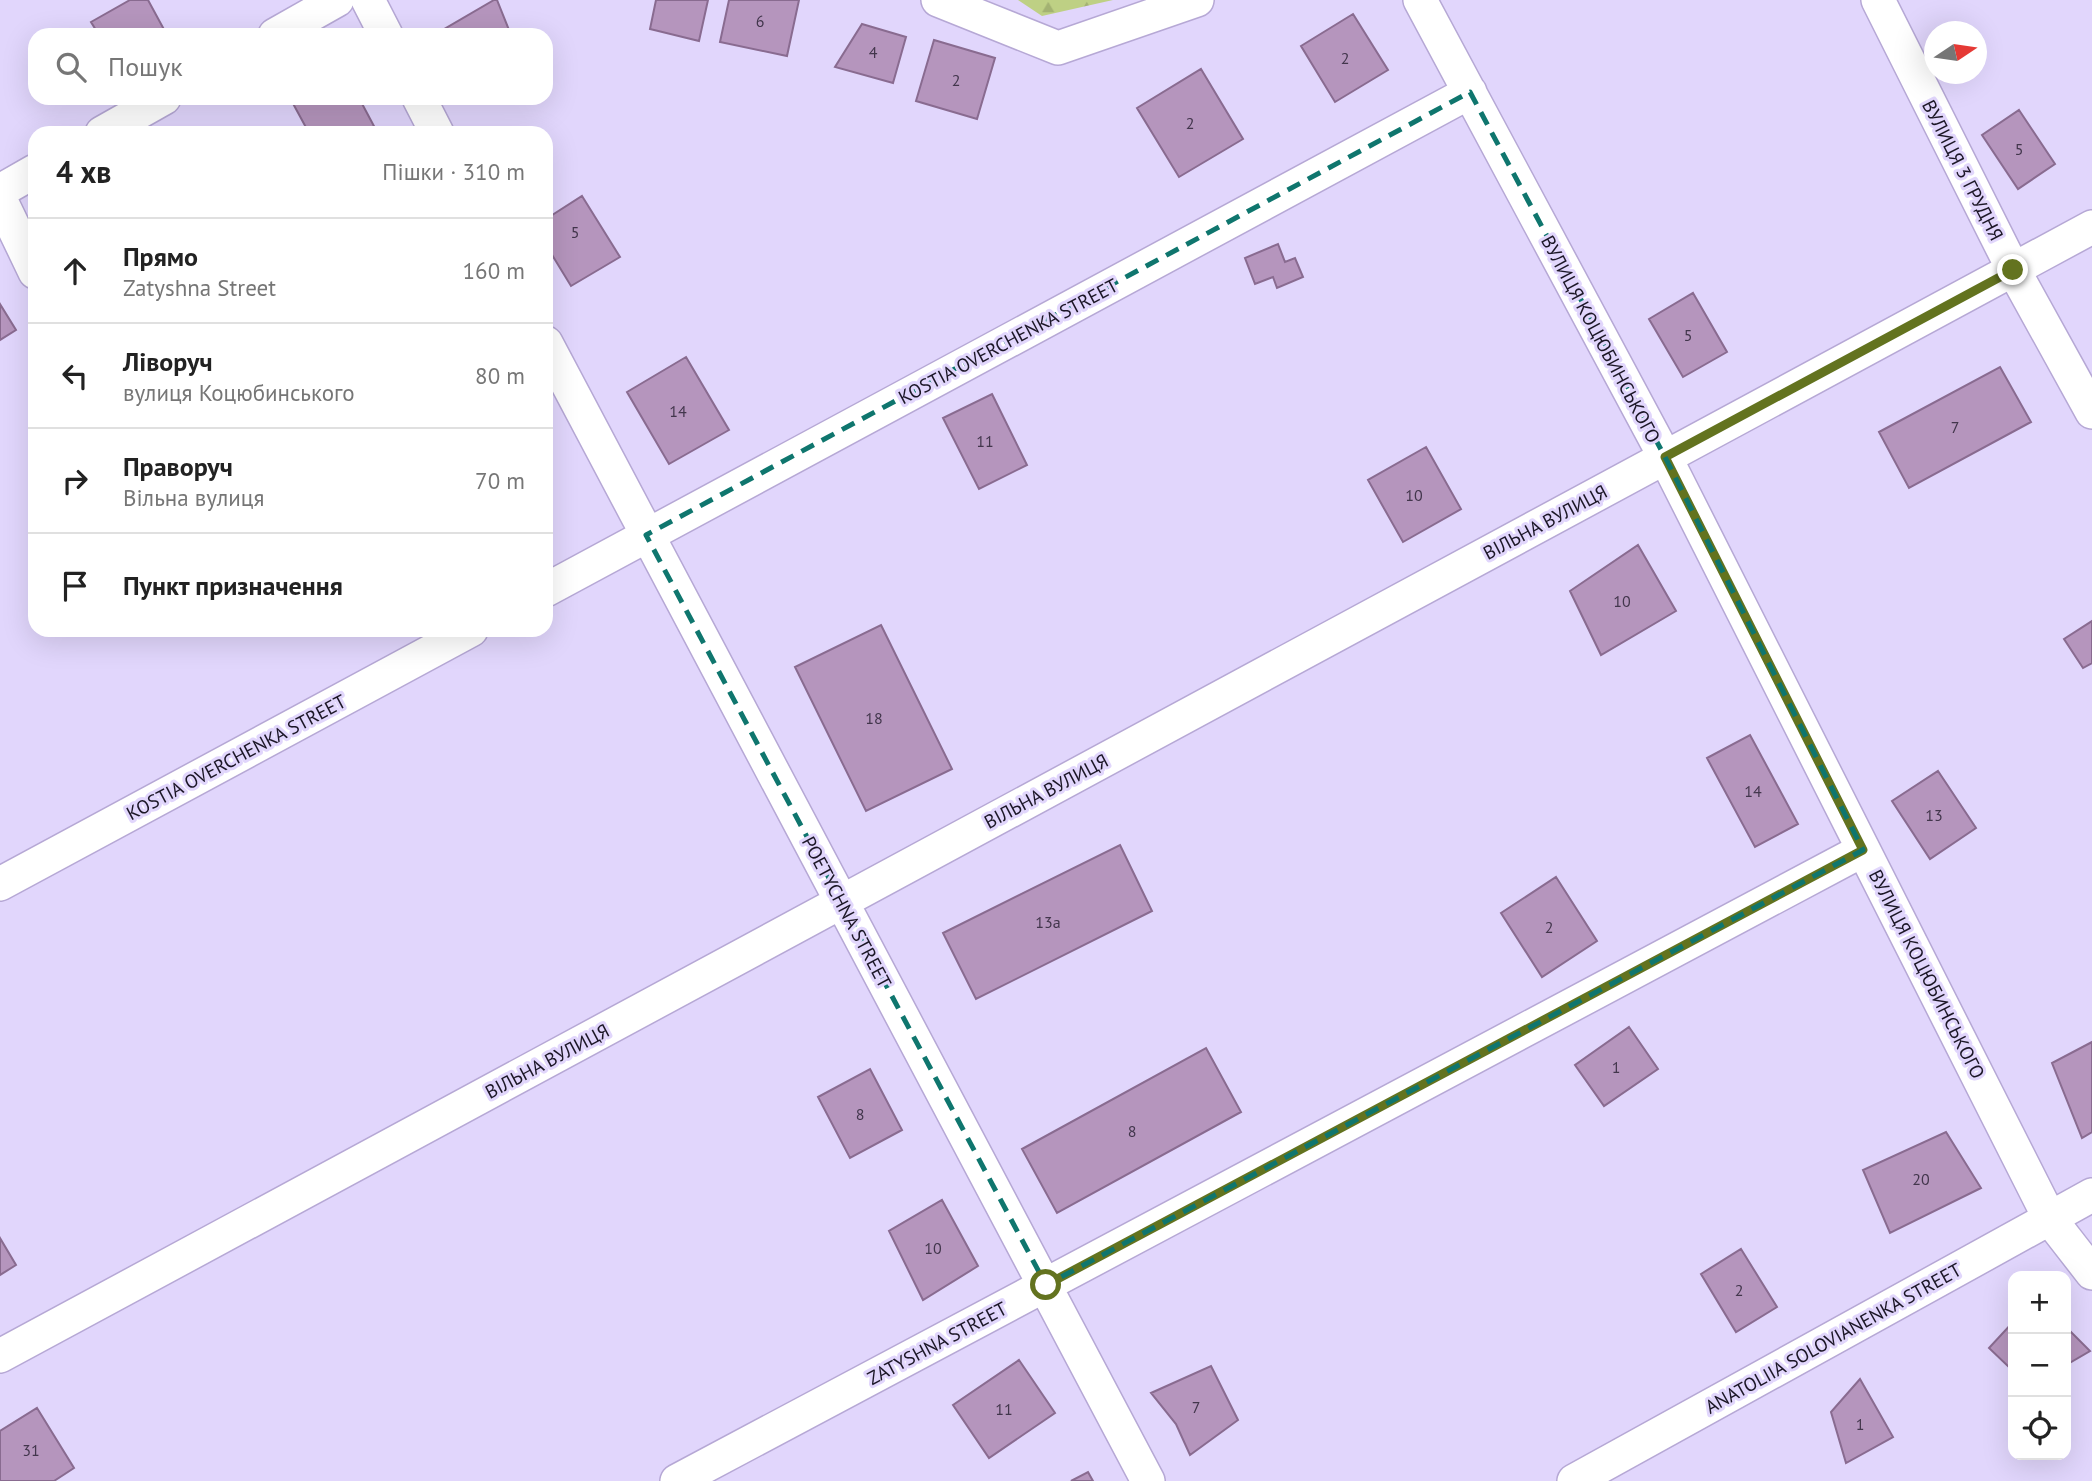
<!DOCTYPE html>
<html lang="uk">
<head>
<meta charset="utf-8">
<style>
  :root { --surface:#fff; --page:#f6f6f6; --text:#222; --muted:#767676; --line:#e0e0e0 }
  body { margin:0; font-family:"PT Sans",sans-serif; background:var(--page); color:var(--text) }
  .controls { position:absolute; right:21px; bottom:21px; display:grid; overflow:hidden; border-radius:14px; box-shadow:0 7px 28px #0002 }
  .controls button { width:63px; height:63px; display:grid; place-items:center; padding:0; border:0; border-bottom:2px solid var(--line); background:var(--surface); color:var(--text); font:35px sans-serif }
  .compass { position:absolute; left:1924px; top:21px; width:63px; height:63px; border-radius:50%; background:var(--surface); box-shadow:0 7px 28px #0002; rotate:77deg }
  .stop { position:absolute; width:21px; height:21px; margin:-16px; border:5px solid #63731f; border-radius:50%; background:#fff }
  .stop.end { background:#63731f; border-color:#fff; box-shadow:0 2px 7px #0008 }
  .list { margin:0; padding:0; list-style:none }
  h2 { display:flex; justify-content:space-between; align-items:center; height:91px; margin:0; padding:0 28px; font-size:30px }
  h2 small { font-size:23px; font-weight:400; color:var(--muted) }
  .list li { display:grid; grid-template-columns:46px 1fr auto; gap:21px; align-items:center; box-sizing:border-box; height:105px; padding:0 28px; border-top:2px solid var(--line) }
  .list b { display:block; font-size:26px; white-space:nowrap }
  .list p { margin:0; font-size:23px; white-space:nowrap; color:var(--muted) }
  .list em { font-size:23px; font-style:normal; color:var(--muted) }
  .icon { flex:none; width:38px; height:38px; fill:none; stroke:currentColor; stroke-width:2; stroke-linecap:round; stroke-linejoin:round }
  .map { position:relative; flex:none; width:2092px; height:1481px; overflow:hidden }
  .search { position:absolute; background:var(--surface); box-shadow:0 7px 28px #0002; left:28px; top:28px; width:525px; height:77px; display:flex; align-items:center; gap:18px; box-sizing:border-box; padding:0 24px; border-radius:21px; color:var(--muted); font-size:26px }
  .panel { position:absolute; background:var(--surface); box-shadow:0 7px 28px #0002; left:28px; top:126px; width:525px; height:511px; border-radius:21px }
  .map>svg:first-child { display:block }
</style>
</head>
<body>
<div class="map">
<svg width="2092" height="1481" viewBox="0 0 2092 1481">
  <defs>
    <pattern id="forest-firs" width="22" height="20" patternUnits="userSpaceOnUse" patternTransform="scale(1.75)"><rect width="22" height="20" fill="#bed084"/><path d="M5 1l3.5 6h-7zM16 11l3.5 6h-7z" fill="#a3b272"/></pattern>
  </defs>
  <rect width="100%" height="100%" fill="#e1d6fc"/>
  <path fill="url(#forest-firs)" d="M1018 0H1113L1042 16Z"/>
  <path fill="#b595bd" stroke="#896b90" stroke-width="2" d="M130 0H148L167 35H99L91 22Z
    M494 0H497L511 35H443L441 31Z
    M656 0H708L699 41 650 29Z
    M729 0H799L787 56 720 42Z
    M1353 14 1388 70 1335 102 1301 46Z
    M862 24 906 37 893 83 835 67Z
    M934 40 995 58 977 119 916 101Z
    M1201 69 1243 139 1179 177 1137 108Z
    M290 98H359L376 130 371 133H309Z
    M2019 110 2055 164 2018 189 1982 135Z
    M582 196 620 257 571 286 546 245V219Z
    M1278 244 1285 262 1295 258 1303 277 1277 288 1273 277 1255 284 1245 258Z
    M1693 293 1727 352 1683 377 1649 319Z
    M0 304 16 330 0 340Z
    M686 357 729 430 669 464 627 392Z
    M2000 367 2031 422 1909 488 1879 432Z
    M992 394 1027 465 979 489 943 418Z
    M1426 447 1461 509 1403 542 1368 480Z
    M1638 545 1676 611 1601 655 1570 591Z
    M2092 621V663L2083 668 2064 639Z
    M881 625 952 769 866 811 795 667Z
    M1750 735 1798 824 1755 847 1707 758Z
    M1938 771 1976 828 1930 859 1892 801Z
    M1120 845 1152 911 976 999 943 933Z
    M1556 877 1597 941 1542 977 1501 913Z
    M1629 1027 1658 1069 1604 1106 1575 1065Z
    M2092 1042V1132L2082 1138 2052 1063Z
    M1206 1048 1241 1112 1057 1213 1022 1149Z
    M870 1069 902 1130 850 1158 818 1097Z
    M1946 1132 1981 1188 1890 1233 1863 1170Z
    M942 1200 978 1266 923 1300 889 1231Z
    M0 1238 16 1265 0 1275Z
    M1741 1249 1777 1307 1736 1332 1701 1274Z
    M2013 1322V1371L1989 1348Z
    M2066 1327 2090 1351 2066 1365Z
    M1019 1360 1055 1413 989 1458 953 1405Z
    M1211 1366 1238 1420 1190 1455 1176 1424 1151 1393Z
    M1860 1379 1893 1437 1846 1463 1831 1412Z
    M37 1408 74 1468 54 1481H0V1431Z
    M1088 1472 1093 1481H1071Z"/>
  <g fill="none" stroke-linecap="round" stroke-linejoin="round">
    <g stroke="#b6a8d5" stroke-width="36">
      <path id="street" d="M368 0 386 35
        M938 0 1058 48 1197 0
        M1420 0 1665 457 2050 1219 2092 1273
        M1878 0 2013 269 2092 412
        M275 35 337 0
        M419 98 437 133
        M102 133 164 98
        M0 191 35 171
        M0 199 35 272
        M546 343 1148 1481
        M546 590 1470 92
        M0 884 471 630
        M0 1356 2092 227
        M677 1481 1863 850
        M1574 1481 2092 1195"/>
    </g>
    <use href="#street" stroke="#fff" stroke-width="33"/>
  </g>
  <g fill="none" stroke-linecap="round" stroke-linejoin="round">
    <path stroke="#63731f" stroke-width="9" d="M1046 1285 1863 850 1665 457 2013 270"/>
  </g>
  <path fill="none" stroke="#0f766e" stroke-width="5" stroke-dasharray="14 9" stroke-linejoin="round" d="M1470 92 1665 457 1863 850 1046 1285 646 535Z"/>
  <g text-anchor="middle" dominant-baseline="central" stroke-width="6" stroke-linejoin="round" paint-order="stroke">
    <g font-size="16" fill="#42364c">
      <text x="760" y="21">6</text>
      <text x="873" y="52">4</text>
      <text x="1345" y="58">2</text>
      <text x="956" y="80">2</text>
      <text x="1190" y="123">2</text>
      <text x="2019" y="149">5</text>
      <text x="575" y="232">5</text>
      <text x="1688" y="335">5</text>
      <text x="678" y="411">14</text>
      <text x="1955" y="427">7</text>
      <text x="985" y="441">11</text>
      <text x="1414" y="495">10</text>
      <text x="1622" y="601">10</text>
      <text x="874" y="718">18</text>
      <text x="1753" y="791">14</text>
      <text x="1934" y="815">13</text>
      <text x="1048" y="922">13а</text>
      <text x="1549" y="927">2</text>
      <text x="1616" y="1067">1</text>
      <text x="860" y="1114">8</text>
      <text x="1132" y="1131">8</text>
      <text x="1921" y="1179">20</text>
      <text x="933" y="1248">10</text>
      <text x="1739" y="1290">2</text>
      <text x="1196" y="1407">7</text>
      <text x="1004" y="1409">11</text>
      <text x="1860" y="1424">1</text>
      <text x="31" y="1450">31</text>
    </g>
    <g font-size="19" fill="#1b1626" stroke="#e1d6fc">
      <text transform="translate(1963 170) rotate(63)">ВУЛИЦЯ 3 ГРУДНЯ</text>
      <text transform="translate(1601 339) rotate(62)">ВУЛИЦЯ КОЦЮБИНСЬКОГО</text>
      <text transform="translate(1008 341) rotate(-28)">KOSTIA OVERCHENKA STREET</text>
      <text transform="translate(1545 522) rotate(-28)">ВІЛЬНА ВУЛИЦЯ</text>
      <text transform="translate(236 757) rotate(-28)">KOSTIA OVERCHENKA STREET</text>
      <text transform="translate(1046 791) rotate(-28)">ВІЛЬНА ВУЛИЦЯ</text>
      <text transform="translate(847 912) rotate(62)">POETYCHNA STREET</text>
      <text transform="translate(1927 974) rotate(63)">ВУЛИЦЯ КОЦЮБИНСЬКОГО</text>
      <text transform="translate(547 1061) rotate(-28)">ВІЛЬНА ВУЛИЦЯ</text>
      <text transform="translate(1833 1338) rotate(-29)">ANATOLIIA SOLOVIANENKA STREET</text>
      <text transform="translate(937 1343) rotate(-28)">ZATYSHNA STREET</text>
    </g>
  </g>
</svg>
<div class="controls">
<button>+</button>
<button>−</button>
<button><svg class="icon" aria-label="locate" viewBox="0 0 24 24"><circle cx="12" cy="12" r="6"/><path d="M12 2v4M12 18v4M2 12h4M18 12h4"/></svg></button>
</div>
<svg class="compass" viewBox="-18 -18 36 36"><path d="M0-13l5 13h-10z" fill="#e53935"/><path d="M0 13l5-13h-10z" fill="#767676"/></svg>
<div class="stop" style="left:1046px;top:1285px"></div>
<div class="stop end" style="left:2013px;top:270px"></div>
<div class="search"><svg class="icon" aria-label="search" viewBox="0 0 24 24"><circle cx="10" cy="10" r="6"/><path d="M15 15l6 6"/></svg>Пошук</div>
<section class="panel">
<h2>4 хв<small>Пішки · 310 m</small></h2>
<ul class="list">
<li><svg class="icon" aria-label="ahead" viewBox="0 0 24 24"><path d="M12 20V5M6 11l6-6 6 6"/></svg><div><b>Прямо</b><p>Zatyshna Street</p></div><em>160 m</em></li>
<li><svg class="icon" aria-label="left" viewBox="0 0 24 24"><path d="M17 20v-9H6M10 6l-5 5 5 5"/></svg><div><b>Ліворуч</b><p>вулиця Коцюбинського</p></div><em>80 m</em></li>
<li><svg class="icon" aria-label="right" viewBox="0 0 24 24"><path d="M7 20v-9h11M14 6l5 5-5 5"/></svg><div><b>Праворуч</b><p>Вільна вулиця</p></div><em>70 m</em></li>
<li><svg class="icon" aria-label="arrive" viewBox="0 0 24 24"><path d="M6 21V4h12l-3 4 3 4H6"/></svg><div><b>Пункт призначення</b></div></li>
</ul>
</section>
</div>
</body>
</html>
